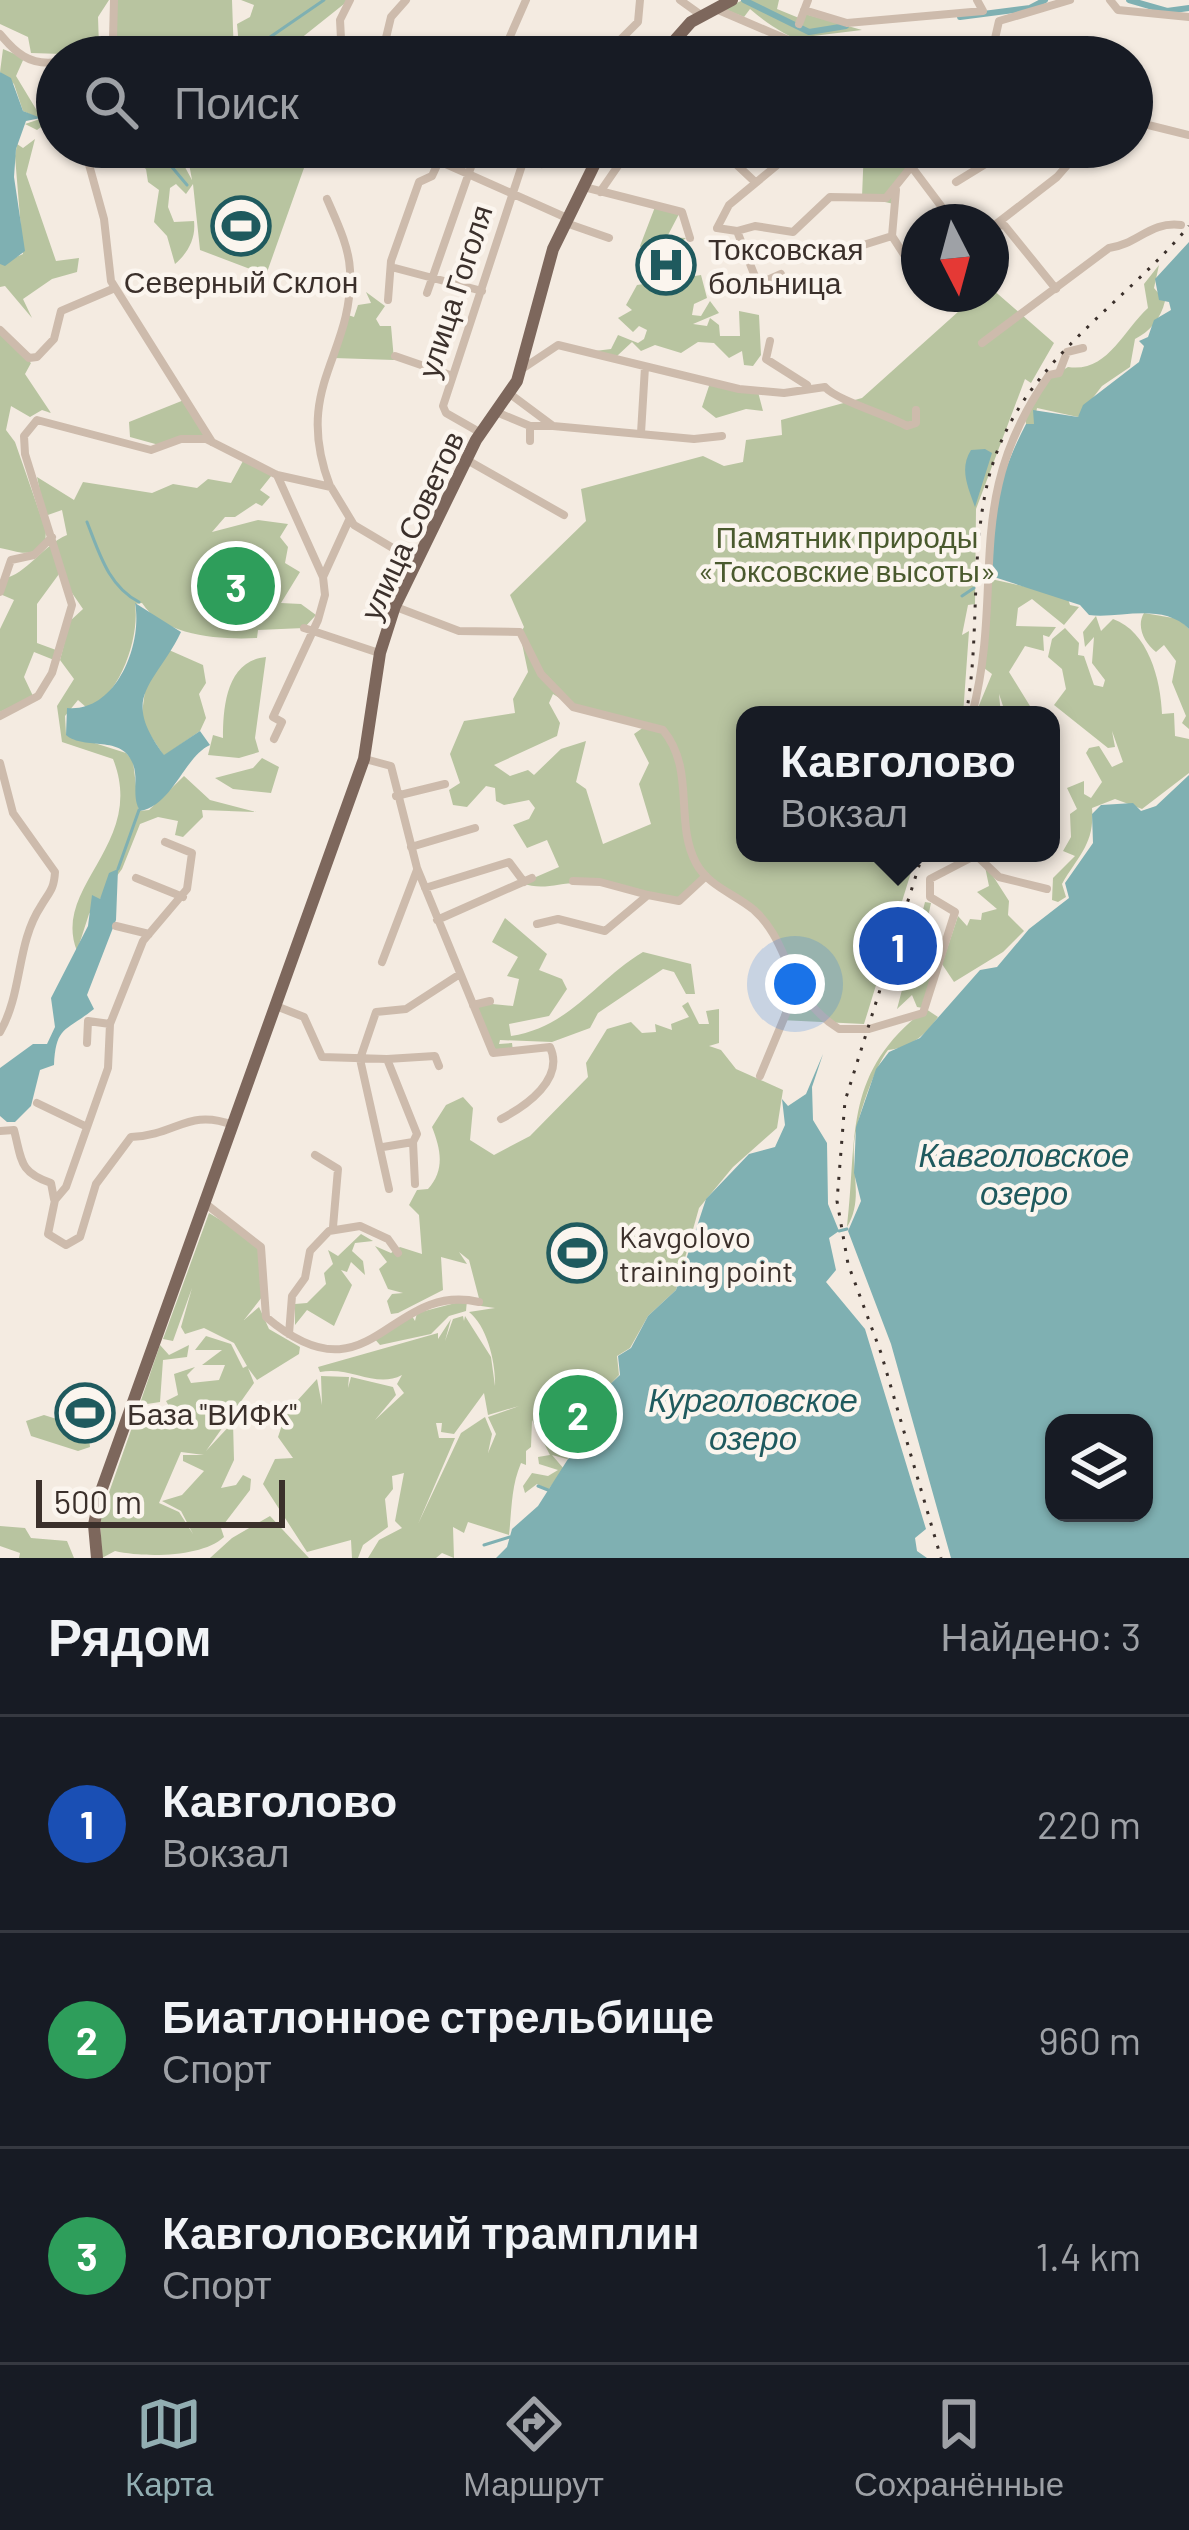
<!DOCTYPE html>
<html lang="ru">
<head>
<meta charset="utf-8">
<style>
  :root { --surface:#171b24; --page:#242831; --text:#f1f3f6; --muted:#9ea1a6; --line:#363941; --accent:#92aeb2 }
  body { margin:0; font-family:Barlow,sans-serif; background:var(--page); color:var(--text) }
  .controls { position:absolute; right:36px; bottom:36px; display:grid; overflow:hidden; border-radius:24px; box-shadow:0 3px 9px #0004 }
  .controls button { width:108px; height:108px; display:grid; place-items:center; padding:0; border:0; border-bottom:3px solid var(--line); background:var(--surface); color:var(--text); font:60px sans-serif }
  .compass { position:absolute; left:901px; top:204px; width:108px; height:108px; border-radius:50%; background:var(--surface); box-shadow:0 3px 9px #0004; rotate:174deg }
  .scale { position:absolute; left:36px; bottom:30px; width:249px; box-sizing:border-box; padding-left:12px; border:6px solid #3b302b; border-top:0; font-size:33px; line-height:42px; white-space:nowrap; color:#3b302b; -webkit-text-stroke:9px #fbf5ee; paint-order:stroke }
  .you { position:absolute; left:795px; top:984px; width:42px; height:42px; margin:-30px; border:9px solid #fff; border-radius:50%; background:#1a73e8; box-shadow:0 0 0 18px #1a73e833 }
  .badge { display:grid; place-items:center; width:78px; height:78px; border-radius:50%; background:var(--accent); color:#fff; font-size:39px; font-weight:700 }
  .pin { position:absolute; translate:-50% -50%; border:6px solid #fff; box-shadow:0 3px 12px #0006 }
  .popup { position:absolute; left:736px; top:706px; width:324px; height:156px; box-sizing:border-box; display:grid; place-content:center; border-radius:24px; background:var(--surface); filter:drop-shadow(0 3px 9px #0005); font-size:39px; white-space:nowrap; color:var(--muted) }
  .popup b { font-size:45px; color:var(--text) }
  .popup::after { content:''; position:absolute; left:50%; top:100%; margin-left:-24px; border:24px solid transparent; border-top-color:var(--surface) }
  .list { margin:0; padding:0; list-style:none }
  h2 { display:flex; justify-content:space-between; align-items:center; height:156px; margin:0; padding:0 48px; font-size:51px }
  h2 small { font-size:39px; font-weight:400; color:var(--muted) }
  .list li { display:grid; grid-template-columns:78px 1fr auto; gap:36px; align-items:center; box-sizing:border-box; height:216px; padding:0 48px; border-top:3px solid var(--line) }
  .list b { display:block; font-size:45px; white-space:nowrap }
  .list p { margin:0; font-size:39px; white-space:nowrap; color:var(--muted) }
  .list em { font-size:39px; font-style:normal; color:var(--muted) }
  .icon { flex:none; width:66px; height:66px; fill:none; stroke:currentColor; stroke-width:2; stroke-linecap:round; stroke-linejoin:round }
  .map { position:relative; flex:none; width:1189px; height:1558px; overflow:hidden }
  .search { position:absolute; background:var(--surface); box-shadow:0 3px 9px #0004; left:36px; right:36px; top:36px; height:132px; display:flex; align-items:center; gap:30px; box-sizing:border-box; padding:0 42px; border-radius:66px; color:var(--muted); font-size:45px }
  .sheet { height:804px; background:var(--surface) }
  nav { display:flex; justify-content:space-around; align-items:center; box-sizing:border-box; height:168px; border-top:3px solid var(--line); background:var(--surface); font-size:33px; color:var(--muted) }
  nav a { display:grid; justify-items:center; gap:6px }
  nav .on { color:var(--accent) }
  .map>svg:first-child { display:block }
</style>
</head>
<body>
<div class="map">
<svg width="1189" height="1558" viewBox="0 0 1189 1558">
  <rect width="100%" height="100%" fill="#f4ebe1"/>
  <path fill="#b8c4a0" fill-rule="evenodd" d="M0 0H109L98 17 99 46 93 55 31 53 28 37 0 24Z
    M117 0H232L234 57H109Z
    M241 0H349L290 47 291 57H258L256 52 240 57 237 24 250 17 254 5Z
    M743 0H779L777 9 799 18 805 14 862 30 813 36 806 44C785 35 767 24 750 9L744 17 724 9Z
    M3 49 24 58 16 76 45 124 37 130 25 124 40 119 23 111 14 84 0 72Z
    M35 139 26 174 56 261 79 258 77 272 52 279 23 299 32 318 5 286 0 287V264L23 254 15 156 17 144 23 148Z
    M174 147 192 180 186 147H355L341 165 304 168 266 275 200 250 193 184 186 194 176 184 170 188 168 207 174 222 194 221C196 238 188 253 175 264L167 236 154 222 159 190 148 182 146 169 129 157 119 159 115 148Z
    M864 147 922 151 903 175 894 204 862 197Z
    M655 207 679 214 667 237 686 238 654 264 651 258 665 238H650L643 252 640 246Z
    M1159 265 1154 288 1165 301C1161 319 1149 332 1135 339L1130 367 1102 386 1078 417 1037 408 1034 425 1026 424 1025 416 1050 378 1068 367C1107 373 1122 332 1148 308L1144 284Z
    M701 275 707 298 694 304 692 315 701 316 710 301 719 313 693 324 707 326 710 318 719 325 720 336H740L739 311 759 315 761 355 753 366 744 365 742 351 729 358 714 343 698 342 681 353 655 345 641 351 632 342 617 356 595 351 611 349 618 335 638 343 644 339 647 330 639 326 633 332 618 318 632 310 626 305 637 285Z
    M991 288 1054 343 1031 383 1025 379 976 509 975 604 968 605 962 635 969 631 963 715H745V853H917L864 1024 780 1020C803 942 764 918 707 875L679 900C646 891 615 884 578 883 557 883 542 891 522 883L559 867 547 840 527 848 513 825 529 819 535 808 529 800 504 805 496 801 495 788 486 786 467 807 453 805 449 790 460 783 450 754 464 721 515 713 513 699 528 672 520 634 524 627 510 595 586 521 581 489 703 456 724 466 743 462 746 440 782 435 781 420 862 398 978 294H991ZM553 694 582 712 644 727 634 734 649 763 639 784 651 824 603 844 586 789 576 782 586 741 561 749 534 775 528 770 510 776 494 765 557 736 560 723 549 703Z
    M366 292 385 306 376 319 380 326H391L394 360 334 358 348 315 354 317 358 305 371 303Z
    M0 334 31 363 25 374 51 413 42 410 30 417 11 406 6 430 15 442 46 531 45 544C28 559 18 551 0 548Z
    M710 383 758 392 763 411 746 409 716 418 702 407Z
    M184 400 206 437 159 445 130 437 129 422Z
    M243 461 272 475 260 490 270 497 262 506 256 503 235 517H225L212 532 258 520 288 524 280 537 288 547 285 563 300 572 281 603 301 604 316 615 304 628 258 630 257 638C220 640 163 636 142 603L135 604C140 636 120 698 87 708L78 700 65 716 66 734 126 753 133 761 139 811 149 810 184 776 210 800 256 812 202 810 203 817 183 837 175 835 178 821 158 817 140 824 122 869 89 914 77 951C51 886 147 844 113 759L62 742 57 706 74 679 60 660 70 621 83 609 59 574 37 604V643L56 650 54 660 34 652 24 677 33 696 0 712V629L14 600 0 594 3 579C27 574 43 545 67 535L62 510 45 516 37 477 74 500 83 482 152 493 173 484 197 488 208 479 231 483Z
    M991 579 1067 596 1070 605 1079 607 1064 625 1032 599 1018 608 1016 626 1056 627 1049 637 1043 635 1044 651 1025 646 1009 672 1030 706 1016 710 1017 715H1006L999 694 1001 715H975L992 674 984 668Z
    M1144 613 1179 619 1189 629V729L1182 723 1186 716 1172 682 1176 661 1164 645 1156 652C1144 643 1136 626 1144 613Z
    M1096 616 1101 631 1113 619C1148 631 1161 680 1162 714L1174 713 1175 736 1189 739V773L1142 809 1115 799 1092 808C1095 844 1078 856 1062 884L1066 897 1058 902 1052 900 1053 878 1075 856 1063 851 1071 837 1070 814 1077 809 1067 788 1084 781V794L1091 798 1102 782 1086 753 1089 748 1099 746 1112 767 1123 762 1112 731 1115 747 1108 748 1054 705 1066 689 1062 669 1048 657 1052 639 1065 628 1079 643 1078 655 1084 656 1094 685 1103 687 1105 680 1092 663 1094 637 1085 647 1083 632Z
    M169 650 203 665 206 683 199 694 206 718 200 731 164 756 141 721 146 683Z
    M266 657 255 738 259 752 239 758 208 755 213 735 223 738C223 708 226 661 266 657Z
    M262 758 279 767 271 793 233 789 215 778 253 768Z
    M984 862 1009 901 1008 915 1024 931 1003 952 954 982 942 964 958 916 967 926 970 919 981 920 982 913 997 909 977 892 989 886Z
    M925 902 931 903 921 950 933 980 923 1008 917 1007 912 995 897 1009Z
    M505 918 547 954 539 970 562 979 567 989 549 1016 509 1024 511 1036C570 1027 595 981 643 952L691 964 695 994H686L674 972 663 969 598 1013 590 1028 552 1042 500 1040 499 1044 512 1043 513 1051 495 1053 477 1008 482 1003 513 1006 519 979 507 976 518 957 492 942Z
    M688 1002 699 1024H709L706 1011 719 1009V1043L709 1046 721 1050 736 1069 783 1090 777 1128 733 1167 699 1208 676 1290 648 1316 630 1348 617 1356 619 1375 605 1390 609 1431 567 1459 552 1455 564 1469 548 1490 537 1484 525 1493 523 1486 532 1473 548 1476 558 1470 539 1464 538 1457 550 1455 532 1420 531 1447 526 1451V1465L521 1463C511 1487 512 1508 509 1535L468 1522 464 1533 453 1527 454 1558 442 1553 436 1558H368L379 1540 402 1528 395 1521 404 1473 392 1476 393 1489 385 1499 388 1527 363 1545 358 1558H352L351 1540 307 1552 263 1484 275 1459 293 1458 278 1437 286 1413 317 1379 322 1405 321 1376 349 1377 348 1388 351 1377 393 1387 396 1395 375 1420 404 1393 397 1384 402 1375C376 1389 351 1366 320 1372L318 1367 438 1333V1339L451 1319 445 1341 453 1319 463 1316 464 1321 465 1316 491 1357 495 1386C496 1363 487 1326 469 1312L495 1308 481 1306 469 1260 459 1252 467 1264 441 1257 443 1290 398 1313 391 1314 387 1301 392 1294 403 1293 388 1289 379 1269 387 1262 375 1246 391 1253 400 1247 422 1254 419 1215 409 1205 417 1190 428 1189C445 1170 441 1150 432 1127L446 1105 463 1097 473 1108 470 1140 494 1155 530 1136 588 1077 586 1063 607 1029 631 1022 642 1033 656 1032 655 1024 672 1030 671 1024 689 1017 682 1006ZM484 1393 488 1415 519 1406 488 1417 496 1434 488 1453 492 1434 485 1417 461 1433 418 1524 455 1438H439L436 1423H442L441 1432 454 1434Z
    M926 1009 938 1017C926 1035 910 1048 888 1050 875 1066 856 1120 854 1144 852 1175 863 1200 847 1227 858 1135 842 1073 926 1009Z
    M209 1213 258 1243 262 1297 244 1320 259 1307 269 1329 300 1347 299 1354 257 1380 248 1368 254 1383 206 1451 233 1422 234 1460 221 1488 236 1485 243 1475 251 1479 250 1490 221 1528 224 1537C203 1557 146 1558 115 1551L102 1558 100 1518 136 1416 156 1423 137 1412 160 1345 169 1355 189 1345 187 1357 163 1360 160 1402 147 1404V1410L170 1408 166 1401 178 1395 174 1374 195 1367 187 1375 191 1383 219 1380 225 1365H202L222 1350H195L206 1336 231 1344 243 1368 247 1366 234 1343 204 1328 185 1334 181 1327 192 1288 173 1341 163 1339ZM181 1452 204 1455H183V1461L204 1471 182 1495 162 1501 181 1511 193 1534 179 1512 159 1503Z
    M361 1234 373 1241 355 1243 352 1251 363 1261 365 1275 351 1262 347 1272 341 1270 352 1285 334 1326 307 1310 295 1325V1304L307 1303 326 1284 324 1273 333 1264 328 1250 338 1256Z
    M467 1300 466 1311 449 1316 431 1334 380 1345 373 1337 412 1316 415 1321 417 1313Z
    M44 1415 88 1429 90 1447 78 1451 31 1436 26 1421Z
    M270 1516 309 1558H210L232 1538Z
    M0 1526 25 1528 31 1538 67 1541 74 1558H19L20 1553 0 1546Z"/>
  <path fill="#7fb0b2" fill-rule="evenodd" d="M0 72 11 78 23 111 41 118 26 121 16 149 14 177 25 251 5 266 0 264Z
    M1189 242V629C1162 602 1120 619 1089 615L1080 605 991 576C986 521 1001 472 1026 424H1034L1033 410 1078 417 1083 405 1139 362 1144 346 1139 341 1148 337 1154 320 1171 310 1169 302 1159 300 1155 279Z
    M985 449 992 453 975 507C968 487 959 469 971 450Z
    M135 603 181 632C155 686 119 695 164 755L200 731 210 745C184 757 173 805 140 811 131 796 139 780 133 764 122 734 85 751 66 735L67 708C115 713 143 646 135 603Z
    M1189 775V1558H951L891 1344 848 1231 861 1201 854 1173 856 1127 876 1069 889 1052 920 1038 980 970 997 967 1029 929 1069 898 1065 883 1093 843 1092 814 1101 805 1133 803 1141 811 1156 806ZM1054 1423H1144V1513H1054Z
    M118 869 116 920 87 995 94 1009C65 1032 56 1026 54 1065L40 1070 31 1106 15 1122H7L0 1116V1068L33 1044H47L55 1027 51 998 88 926 92 895 100 899 109 873Z
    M823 1054 812 1087 813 1120 827 1143 828 1204 839 1231 829 1238 836 1270 826 1282 865 1329 926 1529 915 1538 917 1551 927 1558H496L507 1547 512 1529 538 1506 568 1459 609 1431 605 1389 620 1375 618 1356 631 1348 648 1316 676 1290 706 1199 749 1154 775 1147 785 1125 782 1099 788 1106 806 1094Z"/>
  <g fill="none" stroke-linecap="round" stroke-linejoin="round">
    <path stroke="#7fb0b2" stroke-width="3" d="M247 53 324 0
      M145 147 160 153 187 185
      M87 522C99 552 108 586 139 602
      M962 596 974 588
      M118 869 139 810
      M839 1231 847 1229
      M538 1486 548 1490
      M484 1545 510 1537"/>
    <path stroke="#7fb0b2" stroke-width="6" d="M744 0 809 32 846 26
      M1129 0 1167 11 1189 8
      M960 17 1030 8 1045 0
      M41 118 57 112"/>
    <path stroke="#cdbbac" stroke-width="8" d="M680 0 701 15
      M1110 0 1118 10 1189 17
      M716 9 828 57
      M804 10 847 23 983 11 977 0
      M799 24 808 0
      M0 34C15 52 29 66 57 62
      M385 42 391 17 406 0
      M991 56 999 21 1070 0
      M105 57 113 39 114 0
      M342 57 340 20 350 0
      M355 57 362 44 385 42 403 57
      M415 57 426 49 504 42
      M501 57 526 0
      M603 57 638 22 640 0
      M848 57H896
      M971 57 993 56
      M1132 121 1189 135
      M94 147 88 161 104 219 111 281 212 442
      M531 147 542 164
      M718 147 754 181
      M911 166 953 222
      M956 182 1013 147
      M584 187 682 212 690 238
      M600 192 631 147
      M327 199C336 220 349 246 350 270 354 356 292 386 330 486
      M566 223 609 238
      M997 224 1005 226 1056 289
      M991 228 1057 177 1083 147
      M737 231 755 226 793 232 830 197 886 198 927 147
      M892 236 896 190
      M841 252 892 236 919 278
      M395 268 482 291
      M781 274 758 284 737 231 717 228 729 205 799 147
      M427 293 478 147
      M388 300 391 261 419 182 432 176 439 161 567 218
      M0 330 29 358 37 357 54 339 61 311 115 288
      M770 341 766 359 807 385
      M982 343 1109 248C1138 244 1150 221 1181 225
      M395 356 450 375
      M522 369 558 345 739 389 784 393 825 387C836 400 888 415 907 426L916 423V410
      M510 394 553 426 694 439 722 436
      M501 414 530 426
      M481 433 446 413 443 406 528 147
      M641 433 645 367
      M530 441V426H553
      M467 460 564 515
      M277 475 323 577 349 520
      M0 592 11 560 34 555 52 537
      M396 607 459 631 520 632 541 674 573 707 663 730C696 770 674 822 696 863 708 886 735 894 754 910 792 944 784 994 839 1029H869L923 1013 955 912 930 897V879L980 853
      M304 628 379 653
      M972 715C1006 583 961 500 1049 375L1059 373 1067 352 1083 348
      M0 716 38 696 52 673 72 605 25 454 24 436 37 420 151 450 181 439H206L277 475 331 487 354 525 418 563
      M274 739 282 722 273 717 318 620 325 595 323 577
      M365 759 391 766 417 868 493 1053 550 1047C565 1079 526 1106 501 1119
      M0 763 13 813 55 872C54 890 49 892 41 906 16 944 23 992 0 1032
      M396 796 445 784
      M165 842 192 853 187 889 143 941 110 1024 108 1068 66 1187 55 1200 48 1234 66 1245 80 1237 96 1184 131 1137C177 1135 188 1108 233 1125
      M411 847 475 828
      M978 857 999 877 1047 889
      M136 878 183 897
      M425 888 509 862 524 882
      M648 895 679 901 706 876
      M437 920 532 878
      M537 924 558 919 605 931 648 895 600 882 573 881
      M116 926 149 934
      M382 962 417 870
      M473 1005 490 1001
      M276 1006 304 1017 322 1057 387 1059 417 1134 413 1142 383 1147
      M87 1043 88 1021 110 1024
      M387 1059 435 1056 439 1066
      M760 1076 797 987
      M37 1103 85 1126
      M0 1131 14 1130C22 1161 19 1172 51 1183L54 1199
      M413 1142 415 1184
      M315 1155 338 1169 333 1227
      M389 1189 360 1059 376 1012 406 1009 460 974
      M206 1204 261 1247 266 1317C371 1406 388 1281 479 1302
      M289 1334 292 1296 305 1278 310 1251 329 1231 360 1226 388 1239 398 1253"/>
    <path stroke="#7d675c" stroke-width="12" d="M660 57 691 22 732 0
      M97 1558 94 1525 100 1494 364 759 380 653 395 606 476 440 517 381 553 249 603 147"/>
    <path stroke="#3b302b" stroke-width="3" stroke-dasharray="3 9" stroke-linecap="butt" d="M966 715C980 639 970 560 987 485 1013 368 1117 312 1189 226
      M923 853 845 1101 837 1201 848 1264 881 1353 941 1558"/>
  </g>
  <defs>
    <g id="stadium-ring" transform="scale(3)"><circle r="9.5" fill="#fbf5ee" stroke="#1f5a5e" stroke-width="1.5"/><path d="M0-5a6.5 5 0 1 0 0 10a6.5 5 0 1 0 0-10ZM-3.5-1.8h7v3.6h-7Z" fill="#1f5a5e"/></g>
    <g id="hospital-ring" transform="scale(3)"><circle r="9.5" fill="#fbf5ee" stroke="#1f5a5e" stroke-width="1.5"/><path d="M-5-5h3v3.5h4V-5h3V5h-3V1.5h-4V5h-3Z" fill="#1f5a5e"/></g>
  </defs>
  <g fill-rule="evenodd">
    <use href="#stadium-ring" x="241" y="226"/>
    <use href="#hospital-ring" x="666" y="265"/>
    <use href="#stadium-ring" x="577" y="1253"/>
    <use href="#stadium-ring" x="85" y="1413"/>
  </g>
  <g text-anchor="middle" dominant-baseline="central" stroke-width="9" stroke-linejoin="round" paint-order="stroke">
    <g font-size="30" fill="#3b302b" stroke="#fbf5ee" text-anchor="start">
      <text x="708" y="248">Токсовская<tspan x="708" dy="34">больница</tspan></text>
      <text x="241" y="281" text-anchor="middle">Северный Склон</text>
      <text x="619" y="1236">Kavgolovo<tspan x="619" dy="34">training point</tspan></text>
      <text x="127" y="1413">База "ВИФК"</text>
    </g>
    <g font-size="30" fill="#3b302b" stroke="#fbf5ee">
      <text transform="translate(454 291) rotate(-72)">улица Гоголя</text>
      <text transform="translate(411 525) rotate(-65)">улица Советов</text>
    </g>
    <g font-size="30" fill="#4a5a2e" stroke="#fbf5ee">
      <text x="847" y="536">Памятник природы<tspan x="847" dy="34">«Токсовские высоты»</tspan></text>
    </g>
    <g font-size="33" font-style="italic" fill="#1f5a5e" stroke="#fbf5ee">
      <text x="1024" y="1154">Кавголовское<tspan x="1024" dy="38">озеро</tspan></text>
      <text x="753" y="1399">Курголовское<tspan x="753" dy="38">озеро</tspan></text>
    </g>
  </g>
</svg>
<div class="controls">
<button><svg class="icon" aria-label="layers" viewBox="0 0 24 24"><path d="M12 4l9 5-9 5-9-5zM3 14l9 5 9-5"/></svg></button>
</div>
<svg class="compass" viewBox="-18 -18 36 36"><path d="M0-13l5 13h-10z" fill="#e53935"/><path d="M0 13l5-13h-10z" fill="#9ea1a6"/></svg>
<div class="scale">500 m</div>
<div class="you"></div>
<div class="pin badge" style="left:898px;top:946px;background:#1a4fb4">1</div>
<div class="popup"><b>Кавголово</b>Вокзал</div>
<div class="pin badge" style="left:578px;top:1414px;background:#2e9e5b">2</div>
<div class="pin badge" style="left:236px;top:586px;background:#2e9e5b">3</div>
<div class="search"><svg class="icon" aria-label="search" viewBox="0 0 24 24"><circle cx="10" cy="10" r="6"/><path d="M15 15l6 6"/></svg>Поиск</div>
</div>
<section class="sheet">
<h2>Рядом<small>Найдено: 3</small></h2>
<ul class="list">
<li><span class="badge" style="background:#1a4fb4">1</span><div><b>Кавголово</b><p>Вокзал</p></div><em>220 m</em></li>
<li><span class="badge" style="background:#2e9e5b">2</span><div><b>Биатлонное стрельбище</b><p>Спорт</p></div><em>960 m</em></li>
<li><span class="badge" style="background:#2e9e5b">3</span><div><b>Кавголовский трамплин</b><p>Спорт</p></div><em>1.4 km</em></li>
</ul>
</section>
<nav>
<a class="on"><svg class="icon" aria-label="map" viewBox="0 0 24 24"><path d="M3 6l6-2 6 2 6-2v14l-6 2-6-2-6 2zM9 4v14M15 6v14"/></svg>Карта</a>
<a><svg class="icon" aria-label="directions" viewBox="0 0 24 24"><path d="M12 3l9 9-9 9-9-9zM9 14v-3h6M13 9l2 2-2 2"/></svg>Маршрут</a>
<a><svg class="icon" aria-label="saved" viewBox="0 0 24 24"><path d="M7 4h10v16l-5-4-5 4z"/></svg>Сохранённые</a>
</nav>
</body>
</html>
